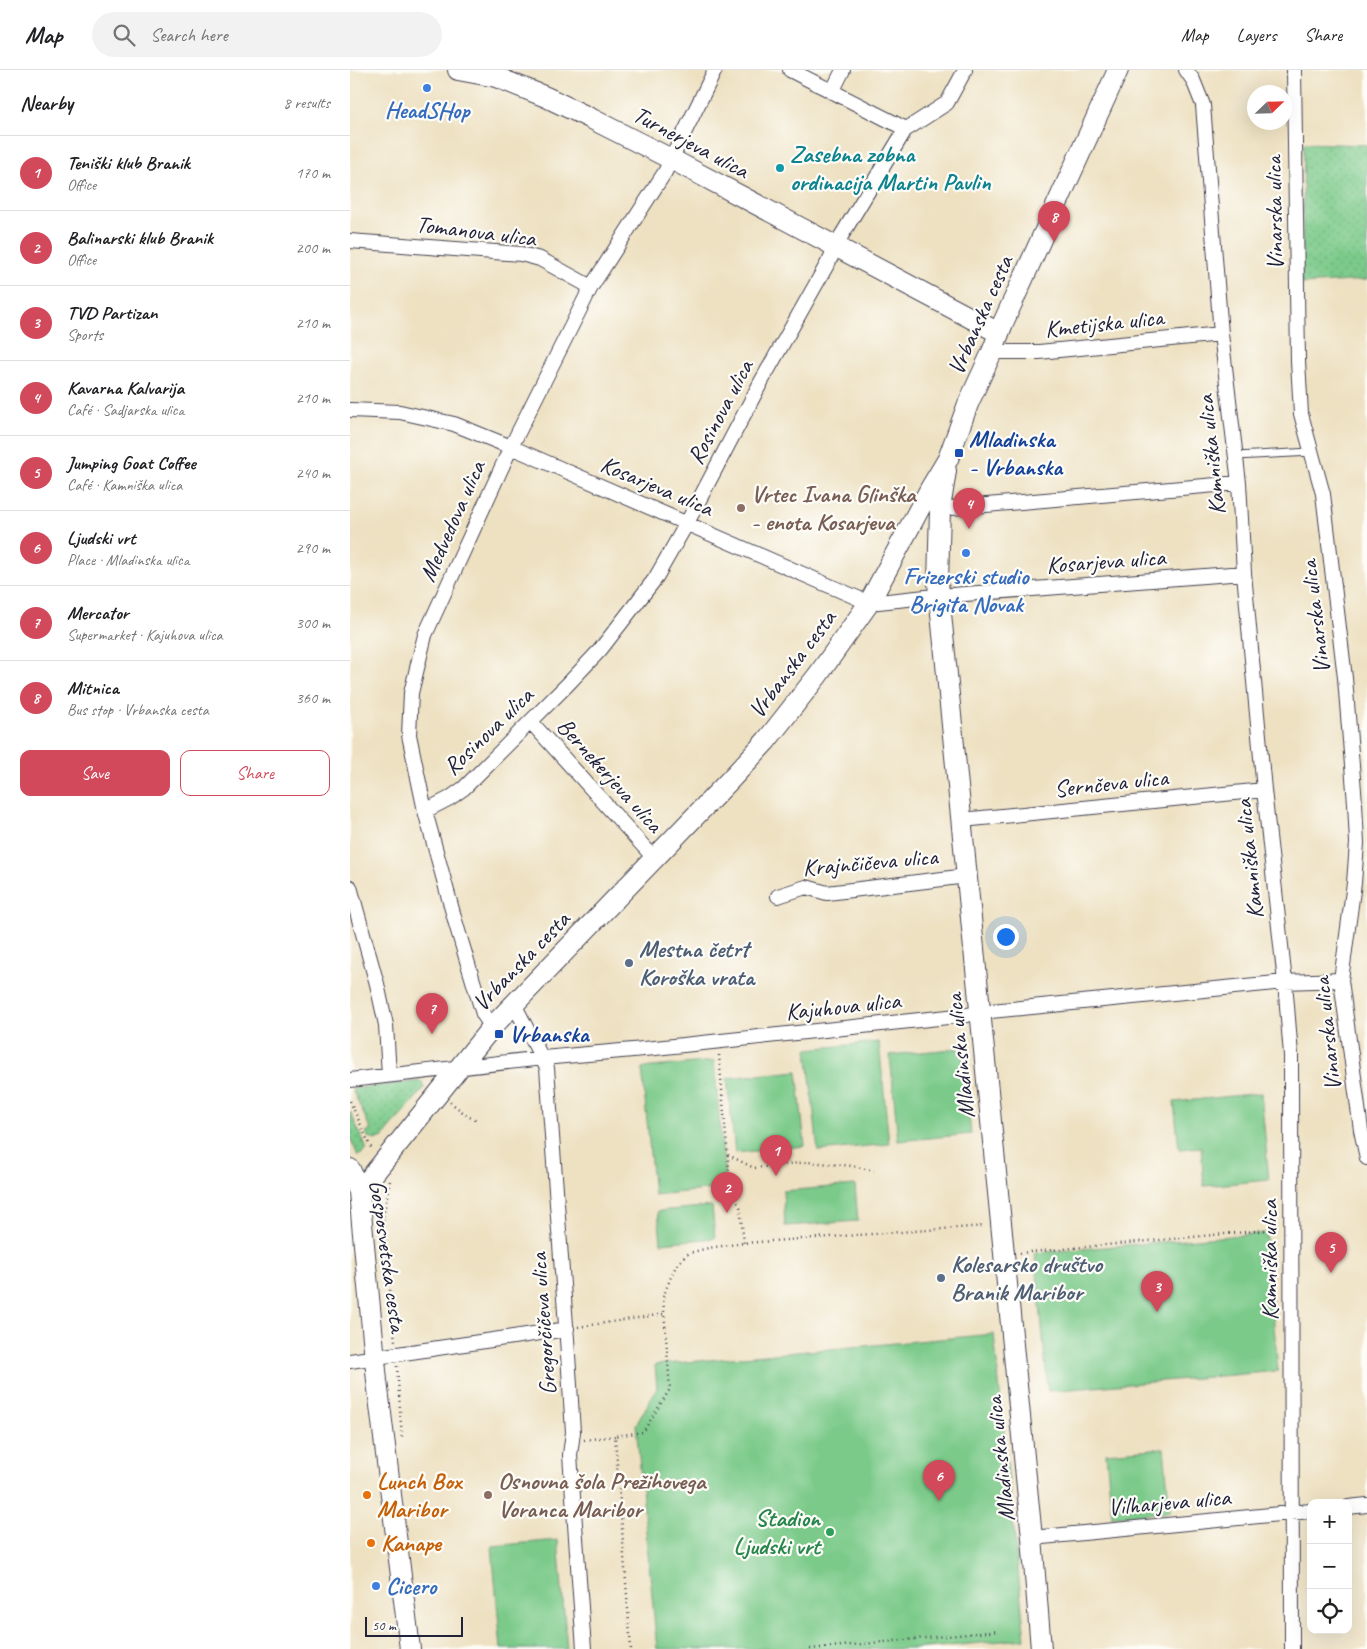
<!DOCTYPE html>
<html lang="en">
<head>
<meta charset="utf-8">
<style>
  :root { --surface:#fff; --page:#f2f2f2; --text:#202124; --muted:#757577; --line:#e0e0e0; --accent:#d1495b }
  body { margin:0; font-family:Caveat,sans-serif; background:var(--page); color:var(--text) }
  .controls { position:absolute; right:15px; bottom:15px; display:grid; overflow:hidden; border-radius:10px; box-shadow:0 5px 20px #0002 }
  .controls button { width:45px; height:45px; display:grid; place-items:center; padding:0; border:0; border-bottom:1px solid var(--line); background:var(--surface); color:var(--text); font:25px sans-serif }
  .compass { position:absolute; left:897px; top:15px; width:45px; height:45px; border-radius:50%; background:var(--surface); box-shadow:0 5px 20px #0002; rotate:67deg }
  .scale { position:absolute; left:15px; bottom:12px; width:98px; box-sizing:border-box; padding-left:5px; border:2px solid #22223b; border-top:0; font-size:14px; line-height:18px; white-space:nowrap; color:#22223b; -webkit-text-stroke:4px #fdfcf7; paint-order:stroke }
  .you { position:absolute; left:655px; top:866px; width:18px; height:18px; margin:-12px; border:4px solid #fff; border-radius:50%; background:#1a73e8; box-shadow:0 0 0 8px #1a73e833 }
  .badge { display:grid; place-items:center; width:32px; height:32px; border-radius:50%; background:var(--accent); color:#fff; font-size:16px; font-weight:700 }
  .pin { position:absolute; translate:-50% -41px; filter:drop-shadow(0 1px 2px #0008) }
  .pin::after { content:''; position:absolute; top:26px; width:18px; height:15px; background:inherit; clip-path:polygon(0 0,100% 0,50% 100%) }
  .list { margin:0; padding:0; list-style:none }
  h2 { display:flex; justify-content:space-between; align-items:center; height:65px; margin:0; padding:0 20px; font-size:21px }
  h2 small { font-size:16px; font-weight:400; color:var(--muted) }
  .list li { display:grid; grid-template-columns:32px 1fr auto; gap:15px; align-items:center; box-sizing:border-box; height:75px; padding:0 20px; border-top:1px solid var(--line) }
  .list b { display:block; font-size:19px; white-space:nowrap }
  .list p { margin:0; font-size:16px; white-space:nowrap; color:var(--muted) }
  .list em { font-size:16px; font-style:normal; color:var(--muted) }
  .actions { display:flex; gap:10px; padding:15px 20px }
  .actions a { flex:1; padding:11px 0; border:1px solid var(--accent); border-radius:10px; text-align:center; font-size:18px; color:var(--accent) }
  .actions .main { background:var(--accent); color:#fff }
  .icon { flex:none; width:28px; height:28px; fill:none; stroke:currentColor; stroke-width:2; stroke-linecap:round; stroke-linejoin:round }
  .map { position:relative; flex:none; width:1017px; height:1579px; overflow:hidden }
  header { display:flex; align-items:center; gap:30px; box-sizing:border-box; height:70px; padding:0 25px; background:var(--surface); border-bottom:1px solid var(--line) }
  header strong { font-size:24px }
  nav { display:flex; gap:28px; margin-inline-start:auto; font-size:18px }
  .search { width:350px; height:45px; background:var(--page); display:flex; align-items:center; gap:12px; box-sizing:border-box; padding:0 18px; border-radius:28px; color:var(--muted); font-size:19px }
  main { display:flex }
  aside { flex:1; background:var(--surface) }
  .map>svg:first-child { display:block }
</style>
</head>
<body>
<header>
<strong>Map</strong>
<div class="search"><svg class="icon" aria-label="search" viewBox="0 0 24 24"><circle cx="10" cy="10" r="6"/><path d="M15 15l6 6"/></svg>Search here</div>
<nav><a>Map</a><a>Layers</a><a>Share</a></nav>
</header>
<main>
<aside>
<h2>Nearby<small>8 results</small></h2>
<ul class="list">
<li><span class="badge">1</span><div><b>Teniški klub Branik</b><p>Office</p></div><em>170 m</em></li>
<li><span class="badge">2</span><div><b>Balinarski klub Branik</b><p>Office</p></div><em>200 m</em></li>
<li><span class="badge">3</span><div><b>TVD Partizan</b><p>Sports</p></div><em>210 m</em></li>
<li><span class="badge">4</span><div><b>Kavarna Kalvarija</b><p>Café · Sadjarska ulica</p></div><em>210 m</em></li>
<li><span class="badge">5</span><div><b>Jumping Goat Coffee</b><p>Café · Kamniška ulica</p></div><em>240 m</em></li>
<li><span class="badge">6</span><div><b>Ljudski vrt</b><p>Place · Mladinska ulica</p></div><em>290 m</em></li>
<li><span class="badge">7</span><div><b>Mercator</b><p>Supermarket · Kajuhova ulica</p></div><em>300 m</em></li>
<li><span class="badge">8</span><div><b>Mitnica</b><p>Bus stop · Vrbanska cesta</p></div><em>360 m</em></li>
</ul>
<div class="actions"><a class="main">Save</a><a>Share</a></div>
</aside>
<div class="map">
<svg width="1017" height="1579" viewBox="0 0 1017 1579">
  <defs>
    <pattern id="grass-dots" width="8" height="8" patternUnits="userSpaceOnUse" patternTransform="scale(1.25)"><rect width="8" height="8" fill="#7bca8a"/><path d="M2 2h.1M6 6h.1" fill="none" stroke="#6aad78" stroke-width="1.8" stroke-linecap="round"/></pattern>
  </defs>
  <rect width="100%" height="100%" fill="#fdfcf7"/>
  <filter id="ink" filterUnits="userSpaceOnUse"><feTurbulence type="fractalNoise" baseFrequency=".02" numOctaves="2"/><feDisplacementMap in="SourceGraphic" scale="10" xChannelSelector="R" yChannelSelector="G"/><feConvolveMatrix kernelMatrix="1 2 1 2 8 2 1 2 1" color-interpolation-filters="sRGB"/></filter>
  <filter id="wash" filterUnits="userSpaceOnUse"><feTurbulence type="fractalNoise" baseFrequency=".0096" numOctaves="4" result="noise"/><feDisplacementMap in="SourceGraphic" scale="20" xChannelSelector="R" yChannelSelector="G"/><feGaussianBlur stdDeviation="1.12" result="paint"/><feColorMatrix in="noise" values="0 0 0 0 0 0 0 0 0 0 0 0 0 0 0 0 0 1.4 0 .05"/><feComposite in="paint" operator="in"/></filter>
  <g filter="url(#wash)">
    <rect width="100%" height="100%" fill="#eee1c2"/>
    <path fill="url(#grass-dots)" stroke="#4e7662" d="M954 73 1017 75V210L952 214Z
      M70 1011 72 1012 74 1018 33 1067 25 1070 18 1067 16 1062 21 1060 2 1019Z
      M0 1041 16 1077V1081L8 1086 0 1067Z"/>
    <path fill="#7bca8a" stroke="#4e7662" d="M529 972 539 1074 468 1081 457 979Z
      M612 978 621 1064 548 1071 540 985Z
      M364 991 376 1118 304 1125 292 998Z
      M447 1001 455 1076 385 1083 377 1008Z
      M911 1023 919 1110 854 1116 851 1077 829 1079 824 1032Z
      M505 1115 508 1151 435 1156 433 1121Z
      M362 1136 365 1168 311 1173 308 1141Z
      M916 1163 928 1301 698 1321 685 1183Z
      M644 1264 675 1569 564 1579H307L286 1355 307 1318 305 1295Z
      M814 1378 820 1442 762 1447 756 1383Z
      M208 1470 217 1579H151L142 1476Z"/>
  </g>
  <g filter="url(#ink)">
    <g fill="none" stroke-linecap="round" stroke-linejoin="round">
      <g stroke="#413f4f" stroke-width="9">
        <path id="lane" d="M886 386 962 382"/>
      </g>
      <g stroke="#413f4f" stroke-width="16">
        <path id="street" d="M440 0 556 59
          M836 0 843 10 853 35 871 264 889 413 894 503 914 720 935 912 941 985 942 1579
          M944 0 948 291 951 344 973 424 995 608 1005 733 1007 773 1004 813 991 910 1011 1060 1017 1088
          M482 22 493 0
          M0 171 171 184 190 189 241 217
          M642 282H689L871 264
          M0 340 50 342 104 354 161 377 519 533 576 527 894 503
          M590 439 889 413
          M181 652 305 789
          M75 741 100 728 114 718 217 615 250 580 305 509 337 453 411 312 479 191 490 168 555 60 597 33 615 0
          M612 750 914 720
          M0 817 27 914 36 955 39 1005
          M428 826 456 817 477 823 617 806
          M164 934 197 998 217 1269 223 1362 220 1385 234 1579
          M142 957 133 944 106 854 75 741 59 665 61 623 75 565 161 377 241 217 315 102 365 0
          M0 1010 193 988 305 978 617 945 631 942 935 912 991 910
          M0 1291 217 1259
          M998 1437 1017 1435
          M682 1468 961 1441"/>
      </g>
      <g stroke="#413f4f" stroke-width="22">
        <path id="secondary" d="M108 0 146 7 196 27 242 49 321 89 649 263
          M596 401 590 439 588 513 682 1468 691 1579
          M0 1099 9 1122 27 1311 60 1579
          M9 1122 142 957 380 710 416 671 468 605 519 533 580 419 598 389 618 334 642 282 653 253 768 0"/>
      </g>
      <path stroke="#413f4f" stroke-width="2.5" stroke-dasharray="1 4" stroke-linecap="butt" d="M369 985 381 1123 390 1137 394 1173
        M0 1031 22 1080
        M100 1032 119 1047 128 1050
        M378 1085 404 1098 458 1092 503 1096 524 1101
        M40 1111 33 1147 45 1271
        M670 1183 928 1159
        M228 1257 314 1244
        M47 1296 52 1368
        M234 1370 265 1366
        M281 1579 265 1366 293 1362 320 1319 313 1227 323 1202 328 1193 339 1183 358 1178 394 1173 635 1156
        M460 1579 649 1561"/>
      <use href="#lane" stroke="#fff" stroke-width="7"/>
      <use href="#street" stroke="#fff" stroke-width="14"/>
      <use href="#secondary" stroke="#fff" stroke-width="20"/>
    </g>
  </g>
  <g fill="#3f7fe0" stroke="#fdfcf7" stroke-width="2">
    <circle cx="77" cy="18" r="5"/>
    <circle cx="616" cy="483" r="5"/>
    <circle cx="26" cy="1516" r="5"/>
  </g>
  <circle fill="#0f9aa8" stroke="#fdfcf7" stroke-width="2" cx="430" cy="98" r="5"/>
  <g fill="#1a4fb4" stroke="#fdfcf7" stroke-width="2">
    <rect x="604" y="378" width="10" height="10" rx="2.5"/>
    <rect x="144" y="959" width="10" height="10" rx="2.5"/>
  </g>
  <g fill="#8d6e63" stroke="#fdfcf7" stroke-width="2">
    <circle cx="391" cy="438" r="5"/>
    <circle cx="138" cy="1425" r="5"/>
  </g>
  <g fill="#5c6f8a" stroke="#fdfcf7" stroke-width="2">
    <circle cx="279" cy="893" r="5"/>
    <circle cx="591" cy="1208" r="5"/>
  </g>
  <g fill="#e8710a" stroke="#fdfcf7" stroke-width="2">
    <circle cx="17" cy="1425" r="5"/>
    <circle cx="21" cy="1473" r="5"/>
  </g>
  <circle fill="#2e9e5b" stroke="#fdfcf7" stroke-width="2" cx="480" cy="1462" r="5"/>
  <g text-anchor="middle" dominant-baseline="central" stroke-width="4.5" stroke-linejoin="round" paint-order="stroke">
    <g font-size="24" font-weight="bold" fill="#366cbe" stroke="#fdfcf7">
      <text x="77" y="40">HeadSHop</text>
      <text x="616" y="506">Frizerski studio<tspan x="616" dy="28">Brigita Novak</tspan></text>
      <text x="36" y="1516" text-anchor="start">Cicero</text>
    </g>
    <g font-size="24" fill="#22223b" stroke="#fdfcf7">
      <text transform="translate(341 72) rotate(28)">Turnerjeva ulica</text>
      <text transform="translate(924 143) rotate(-91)">Vinarska ulica</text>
      <text transform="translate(126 161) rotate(7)">Tomanova ulica</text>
      <text transform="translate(630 245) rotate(-66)">Vrbanska cesta</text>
      <text transform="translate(754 253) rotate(-6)">Kmetijska ulica</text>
      <text transform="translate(370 342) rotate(-62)">Rosinova ulica</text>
      <text transform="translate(861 385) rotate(-96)">Kamniška ulica</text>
      <text transform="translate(307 416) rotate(23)">Kosarjeva ulica</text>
      <text transform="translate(102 451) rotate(-66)">Medvedova ulica</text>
      <text transform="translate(756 491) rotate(-4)">Kosarjeva ulica</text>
      <text transform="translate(965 547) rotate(-97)">Vinarska ulica</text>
      <text transform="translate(442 594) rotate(-53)">Vrbanska cesta</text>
      <text transform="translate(138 661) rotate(-44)">Rosinova ulica</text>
      <text transform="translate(260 705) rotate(48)">Bernekerjeva ulica</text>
      <text transform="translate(761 713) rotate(-6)">Sernčeva ulica</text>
      <text transform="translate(899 789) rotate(-96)">Kamniška ulica</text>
      <text transform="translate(520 792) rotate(-5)">Krajnčičeva ulica</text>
      <text transform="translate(171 891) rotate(-46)">Vrbanska cesta</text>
      <text transform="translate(493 936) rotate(-6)">Kajuhova ulica</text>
      <text transform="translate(977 964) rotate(-96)">Vinarska ulica</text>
      <text transform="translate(610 986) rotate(-96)">Mladinska ulica</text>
      <text transform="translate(38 1186) rotate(82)">Gosposvetska cesta</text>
      <text transform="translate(919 1190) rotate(-90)">Kamniška ulica</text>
      <text transform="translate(193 1254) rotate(-94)">Gregorčičeva ulica</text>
      <text transform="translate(650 1389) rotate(-96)">Mladinska ulica</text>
      <text transform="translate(819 1432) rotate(-5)">Vilharjeva ulica</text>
    </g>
    <g font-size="24" font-weight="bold" fill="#0d838f" stroke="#fdfcf7" text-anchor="start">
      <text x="440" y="84">Zasebna zobna<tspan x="440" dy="28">ordinacija Martin Pavlin</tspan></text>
    </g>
    <g font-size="24" font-weight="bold" fill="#164399" stroke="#fdfcf7" text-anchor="start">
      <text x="619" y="369">Mladinska<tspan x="619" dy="28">- Vrbanska</tspan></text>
      <text x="159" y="964">Vrbanska</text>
    </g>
    <g font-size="24" font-weight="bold" fill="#785e54" stroke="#fdfcf7" text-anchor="start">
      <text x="401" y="424">Vrtec Ivana Glinška<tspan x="401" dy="28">- enota Kosarjeva</tspan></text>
      <text x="148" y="1411">Osnovna šola Prežihovega<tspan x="148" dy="28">Voranca Maribor</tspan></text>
    </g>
    <g font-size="24" font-weight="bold" fill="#4e5e75" stroke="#fdfcf7" text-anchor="start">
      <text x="289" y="879">Mestna četrt<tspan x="289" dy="28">Koroška vrata</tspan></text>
      <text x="601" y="1194">Kolesarsko društvo<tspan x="601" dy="28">Branik Maribor</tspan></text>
    </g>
    <g font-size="24" font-weight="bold" fill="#c56008" stroke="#fdfcf7" text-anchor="start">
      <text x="27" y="1411">Lunch Box<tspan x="27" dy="28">Maribor</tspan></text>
      <text x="31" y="1473">Kanape</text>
    </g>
    <g font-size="24" font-weight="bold" fill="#27864d" stroke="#fdfcf7" text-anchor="end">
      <text x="470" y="1448">Stadion<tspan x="470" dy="28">Ljudski vrt</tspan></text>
    </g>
  </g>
</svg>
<div class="controls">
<button>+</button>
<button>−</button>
<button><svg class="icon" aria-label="locate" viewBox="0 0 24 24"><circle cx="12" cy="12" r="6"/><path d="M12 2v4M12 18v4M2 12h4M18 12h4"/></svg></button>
</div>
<svg class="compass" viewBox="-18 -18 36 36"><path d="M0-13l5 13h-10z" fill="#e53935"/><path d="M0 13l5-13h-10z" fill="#757577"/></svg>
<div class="scale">50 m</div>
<div class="you"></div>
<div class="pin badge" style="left:426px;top:1106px">1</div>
<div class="pin badge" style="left:377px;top:1143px">2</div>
<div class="pin badge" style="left:807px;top:1242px">3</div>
<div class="pin badge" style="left:619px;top:459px">4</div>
<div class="pin badge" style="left:981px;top:1203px">5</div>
<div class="pin badge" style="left:589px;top:1431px">6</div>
<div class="pin badge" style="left:82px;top:964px">7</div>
<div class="pin badge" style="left:704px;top:172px">8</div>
</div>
</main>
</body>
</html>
